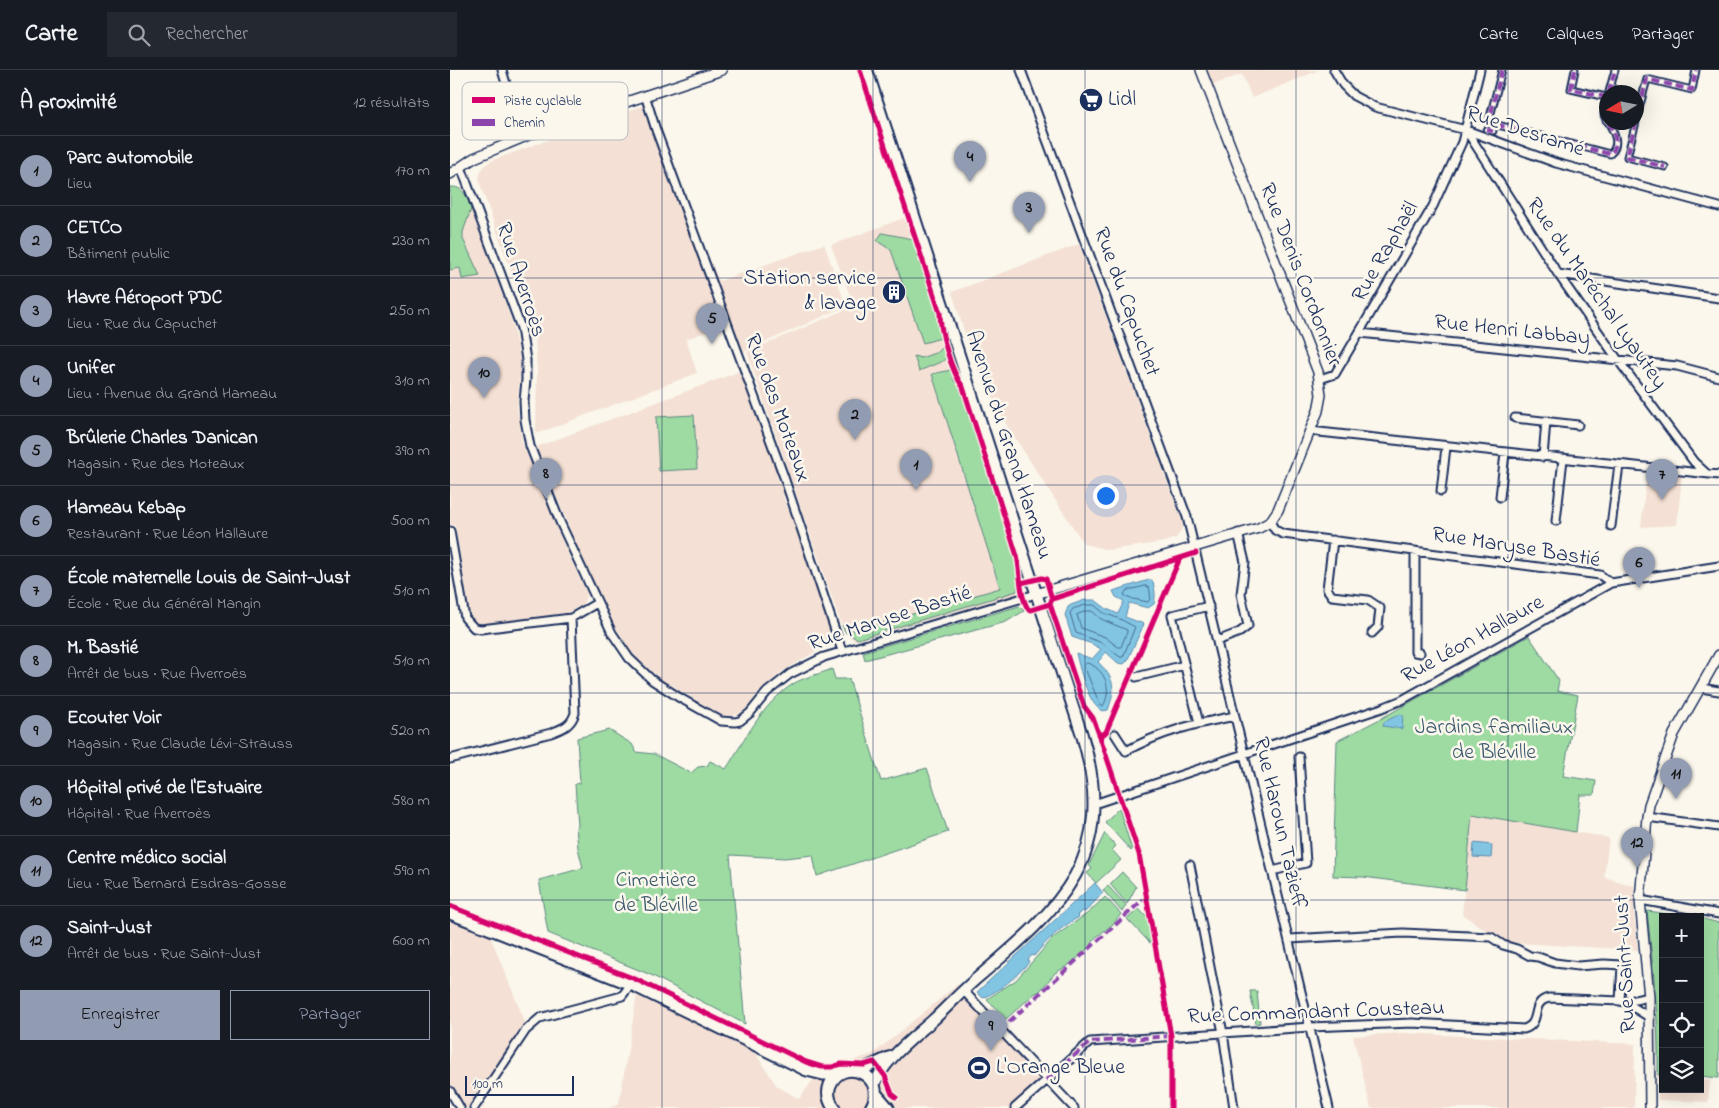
<!DOCTYPE html>
<html lang="fr">
<head>
<meta charset="utf-8">
<style>
  :root { --surface:#171b24; --page:#242831; --text:#f1f3f6; --muted:#9ea1a6; --line:#363941; --accent:#919bb2 }
  body { margin:0; font-family:"Indie Flower",sans-serif; background:var(--page); color:var(--text) }
  .controls { position:absolute; right:15px; bottom:15px; display:grid; overflow:hidden; border-radius:0px; box-shadow:0 5px 20px #0002 }
  .controls button { width:45px; height:45px; display:grid; place-items:center; padding:0; border:0; border-bottom:1px solid var(--line); background:var(--surface); color:var(--text); font:25px sans-serif }
  .compass { position:absolute; left:1149px; top:15px; width:45px; height:45px; border-radius:50%; background:var(--surface); box-shadow:0 5px 20px #0002; rotate:260deg }
  .scale { position:absolute; left:15px; bottom:12px; width:109px; box-sizing:border-box; padding-left:5px; border:2px solid #1b2f5e; border-top:0; font-size:14px; line-height:18px; white-space:nowrap; color:#1b2f5e; -webkit-text-stroke:4px #fbf7ec; paint-order:stroke }
  .you { position:absolute; left:655px; top:425px; width:18px; height:18px; margin:-12px; border:4px solid #fff; border-radius:50%; background:#1a73e8; box-shadow:0 0 0 8px #1a73e833 }
  .badge { display:grid; place-items:center; width:32px; height:32px; border-radius:50%; background:var(--accent); color:#111; font-size:16px; font-weight:700 }
  .pin { position:absolute; translate:-50% -41px; filter:drop-shadow(0 1px 2px #0008) }
  .pin::after { content:''; position:absolute; top:26px; width:18px; height:15px; background:inherit; clip-path:polygon(0 0,100% 0,50% 100%) }
  .list { margin:0; padding:0; list-style:none }
  h2 { display:flex; justify-content:space-between; align-items:center; height:65px; margin:0; padding:0 20px; font-size:21px }
  h2 small { font-size:16px; font-weight:400; color:var(--muted) }
  .list li { display:grid; grid-template-columns:32px 1fr auto; gap:15px; align-items:center; box-sizing:border-box; height:70px; padding:0 20px; border-top:1px solid var(--line) }
  .list b { display:block; font-size:19px; white-space:nowrap }
  .list p { margin:0; font-size:16px; white-space:nowrap; color:var(--muted) }
  .list em { font-size:16px; font-style:normal; color:var(--muted) }
  .actions { display:flex; gap:10px; padding:15px 20px }
  .actions a { flex:1; padding:11px 0; border:1px solid var(--accent); border-radius:0px; text-align:center; font-size:18px; color:var(--accent) }
  .actions .main { background:var(--accent); color:#111 }
  .icon { flex:none; width:28px; height:28px; fill:none; stroke:currentColor; stroke-width:2; stroke-linecap:round; stroke-linejoin:round }
  .map { position:relative; flex:none; width:1269px; height:1038px; overflow:hidden }
  header { display:flex; align-items:center; gap:30px; box-sizing:border-box; height:70px; padding:0 25px; background:var(--surface); border-bottom:1px solid var(--line) }
  header strong { font-size:24px }
  nav { display:flex; gap:28px; margin-inline-start:auto; font-size:18px }
  .search { width:350px; height:45px; background:var(--page); display:flex; align-items:center; gap:12px; box-sizing:border-box; padding:0 18px; border-radius:0px; color:var(--muted); font-size:19px }
  main { display:flex }
  aside { flex:1; background:var(--surface) }
  .map>svg:first-child { display:block }
</style>
</head>
<body>
<header>
<strong>Carte</strong>
<div class="search"><svg class="icon" aria-label="search" viewBox="0 0 24 24"><circle cx="10" cy="10" r="6"/><path d="M15 15l6 6"/></svg>Rechercher</div>
<nav><a>Carte</a><a>Calques</a><a>Partager</a></nav>
</header>
<main>
<aside>
<h2>À proximité<small>12 résultats</small></h2>
<ul class="list">
<li><span class="badge">1</span><div><b>Parc automobile</b><p>Lieu</p></div><em>170 m</em></li>
<li><span class="badge">2</span><div><b>CETCO</b><p>Bâtiment public</p></div><em>230 m</em></li>
<li><span class="badge">3</span><div><b>Havre Aéroport PDC</b><p>Lieu · Rue du Capuchet</p></div><em>250 m</em></li>
<li><span class="badge">4</span><div><b>Unifer</b><p>Lieu · Avenue du Grand Hameau</p></div><em>310 m</em></li>
<li><span class="badge">5</span><div><b>Brûlerie Charles Danican</b><p>Magasin · Rue des Moteaux</p></div><em>390 m</em></li>
<li><span class="badge">6</span><div><b>Hameau Kebap</b><p>Restaurant · Rue Léon Hallaure</p></div><em>500 m</em></li>
<li><span class="badge">7</span><div><b>École maternelle Louis de Saint-Just</b><p>École · Rue du Général Mangin</p></div><em>510 m</em></li>
<li><span class="badge">8</span><div><b>M. Bastié</b><p>Arrêt de bus · Rue Averroès</p></div><em>510 m</em></li>
<li><span class="badge">9</span><div><b>Ecouter Voir</b><p>Magasin · Rue Claude Lévi-Strauss</p></div><em>520 m</em></li>
<li><span class="badge">10</span><div><b>Hôpital privé de l'Estuaire</b><p>Hôpital · Rue Averroès</p></div><em>580 m</em></li>
<li><span class="badge">11</span><div><b>Centre médico social</b><p>Lieu · Rue Bernard Esdras-Gosse</p></div><em>590 m</em></li>
<li><span class="badge">12</span><div><b>Saint-Just</b><p>Arrêt de bus · Rue Saint-Just</p></div><em>600 m</em></li>
</ul>
<div class="actions"><a class="main">Enregistrer</a><a>Partager</a></div>
</aside>
<div class="map">
<svg width="1269" height="1038" viewBox="0 0 1269 1038">
  <rect width="100%" height="100%" fill="#fbf7ec"/>
  <filter id="ink" filterUnits="userSpaceOnUse"><feTurbulence type="fractalNoise" baseFrequency=".02" numOctaves="2"/><feDisplacementMap in="SourceGraphic" scale="10" xChannelSelector="R" yChannelSelector="G"/><feConvolveMatrix kernelMatrix="1 2 1 2 8 2 1 2 1" color-interpolation-filters="sRGB"/></filter>
  <g filter="url(#ink)">
    <path fill="#f4e0d4" d="M757 0H869L802 28 792 4 763 15Z
      M195 35 269 211 374 174 396 236 284 286 273 256 236 269 247 303 86 364 87 299 85 269 29 111 30 103 35 95 43 90Z
      M0 117 9 118 16 124 62 252 71 295 67 336 72 372 114 475 137 524 133 534 117 543 29 554 21 548 5 455H0Z
      M454 148 488 242 571 513 567 524 405 571 394 562 297 282 404 236 381 175Z
      M629 174 733 454 731 461 726 468 715 472 659 480 634 474 554 351 524 292 502 222Z
      M291 301 329 404 327 407 328 411 333 413 336 423 333 426 338 439H342L380 558 379 569 373 577 332 602 310 621 295 640 289 644 281 646 271 645 209 608 182 583 165 556 143 514 86 377Z
      M1197 402 1232 406 1227 455 1191 457Z
      M1022 744 1159 768 1154 807 1184 816V847L1188 880 1052 872 1012 844Z
      M0 849 39 863 80 965 31 1031 34 1038H14L0 1015Z
      M508 914 596 1010 570 1038H159L169 1034 187 925 304 981 327 1016 349 1029 375 994 398 992 423 984Z
      M952 963 1185 974 1184 1038H921L903 966Z
      M1208 1005H1213V1019H1250V1009L1260 1010 1258 1032 1208 1030Z"/>
    <path fill="#9edba2" stroke="#5c8580" d="M0 117C14 116 17 127 21 139L13 162V169L30 206 12 209 10 198 0 200Z
      M432 163 463 169 488 242V254L491 268 473 273 441 180 427 171Z
      M494 276 497 287 493 291 469 301 464 286 471 288 488 282Z
      M501 300 504 311 509 316 569 501 567 521 408 569 396 563 392 555 405 561 550 518 482 304Z
      M244 345 247 399 209 401 206 347Z
      M569 536 574 541 556 552 415 590 413 582Z
      M1079 566 1109 611 1107 621 1128 625 1113 706 1146 711 1144 725H1130L1126 762 1022 744 1015 820 913 807 883 806 887 671 932 648Z
      M382 599 385 609H399L431 711 477 698 498 762 367 806 363 785 335 788 280 785 295 954 201 905 98 863 89 810 133 798 128 778 126 757 128 756 125 714 130 713 127 668 159 660 182 674 186 682 204 684 241 703 248 697 257 696 260 691 276 699C295 670 312 634 343 614 354 607 370 604 382 599Z
      M669 738 682 780 681 781 655 752Z
      M655 763 666 776 662 780 671 790 646 813 637 803 642 799 639 795Z
      M672 802 686 817 677 834 660 814Z
      M658 816 676 835 672 842 653 820Z
      M655 827 671 844 663 854 644 869 639 877 630 886 619 895 605 903 590 921 584 924 556 949 537 929 566 910 604 867 638 843Z
      M689 839 700 851 702 873H700L677 849Z
      M1197 841 1243 847H1213V1005H1208C1209 948 1203 897 1197 841Z
      M1250 848 1269 853V1008L1250 1006Z
      M800 921H807L810 953 806 954Z"/>
    <path fill="#82c5e3" stroke="#5989ae" d="M699 510H702C705 517 706 526 704 534L698 538 679 533 675 547 694 554 677 591 674 594 668 593 656 582 648 592C665 609 666 618 658 640L652 641C638 634 629 597 626 583L642 589 651 579 642 574 622 567 615 545 618 537 621 535 635 530H645L657 539 668 544 674 531 666 527 663 521Z
      M950 644 953 645 952 659 933 656 934 652Z
      M1024 773 1042 775 1041 788 1023 787Z
      M645 813 653 823 635 842 633 841 627 845 629 847C611 857 597 870 584 886L582 885 578 890 579 892C566 907 551 920 533 928L527 922Z"/>
    <g fill="none" stroke-linecap="round" stroke-linejoin="round">
      <path stroke="#446b93" stroke-width="1" d="M696 516 699 517C700 522 702 528 698 532L678 528 674 525 676 521Z
        M636 535H644L654 543 670 549 685 557 673 587H670L652 573 626 563 620 543 623 539Z
        M637 541H642L651 549 677 560V562L671 577H668L655 567 631 558 627 545Z
        M637 593C655 598 663 620 653 636L650 635 634 596Z"/>
      <g stroke="#1b2f5e" stroke-width="9">
        <path id="pedestrian" d="M1052 0 1040 47 1041 52 1044 54 1160 84C1171 75 1164 62 1158 52
          M1125 0 1121 19 1156 27
          M1159 22 1165 0
          M1156 36 1154 45 1156 50
          M1186 50 1197 9 1242 20 1246 0
          M1186 52 1177 87 1215 97
          M1037 60 1043 61"/>
      </g>
      <g stroke="#1b2f5e" stroke-width="11">
        <path id="minor" d="M52 0 72 68
          M571 0 737 447 879 1038
          M884 0 893 15 904 26 925 37 1016 60 1106 93 1269 137
          M195 25 206 60 334 407 392 581
          M1016 60 1108 204 1168 290 1244 392 1256 403
          M11 97 71 258 76 290V310L74 331 75 350 80 376 110 452 162 563 179 588 202 610 230 628 271 651 285 652 290 651 300 643 317 622 340 604 374 587 586 524
          M1108 204 1269 228
          M910 263 1227 296 1269 307
          M870 309 885 304 983 136 1012 72 1030 0
          M1065 348 1128 355
          M860 361 1269 405
          M1093 387 1096 351
          M991 421 996 377
          M1050 427 1055 383
          M1106 451 1113 389
          M820 452 825 460 833 464 1150 505 1161 513
          M1161 456 1169 395
          M0 461 15 548 24 558 31 559 121 548 147 533
          M883 470 877 519 882 526 918 530 930 538 928 557 922 563
          M965 481V582L970 583
          M767 571 790 562 798 556 791 524 795 492 788 463
          M686 607 735 595
          M1251 618 1269 621
          M749 653 722 545 759 536
          M665 664 676 681C713 661 744 654 785 646
          M0 689 101 663C113 658 121 656 125 643L121 548
          M644 734 932 638 952 630 1161 513 1269 496
          M1197 747 1269 757
          M740 795 773 963 784 1038
          M822 801 856 793 849 687
          M1190 830 1269 844
          M839 869 953 863 1041 867 1053 875 1067 879 1080 886 1088 887 1105 893 1128 896 1154 894 1172 895 1170 931
          M513 920 624 1038
          M1175 932 1199 927
          M0 1021 10 1038
          M24 1038 76 960 90 948 172 926 181 914
          M565 1038 640 972 860 957 962 953 1074 959C1093 953 1079 932 1099 928L1170 931 1175 932 1199 947"/>
      </g>
      <g stroke="#1b2f5e" stroke-width="12">
        <path id="tertiary" d="M0 104 24 88 81 64 272 0
          M586 524 809 458 820 452 828 440 868 341 871 325 868 302 751 0
          M1200 1038 1199 927 1190 830 1197 747 1199 735 1224 664 1269 585"/>
      </g>
      <g stroke="#1b2f5e" stroke-width="14">
        <path id="secondary" d="M417 0 632 665C669 787 612 836 526 909 511 922 497 937 482 951 463 968 433 991 424 1015
          M409 1001 440 987"/>
      </g>
      <g stroke="#1b2f5e" stroke-width="15">
        <path id="primary" d="M0 843 181 914 357 1000 373 1004 390 1003
          M425 1023 438 1038
          M384 1038C379 1031 377 1023 380 1015 393 984 440 1007 421 1038"/>
      </g>
      <use href="#pedestrian" stroke="#fbf7ec" stroke-width="5"/>
      <use href="#minor" stroke="#fbf7ec" stroke-width="7"/>
      <use href="#tertiary" stroke="#fbf7ec" stroke-width="9"/>
      <use href="#secondary" stroke="#fbf7ec" stroke-width="10"/>
      <use href="#primary" stroke="#fbf7ec" stroke-width="11"/>
      <path stroke="#8e44ad" stroke-width="4" stroke-dasharray="8 4" stroke-linecap="butt" d="M1052 0 1040 47 1041 52 1044 54 1160 84C1171 75 1164 62 1158 52
        M1125 0 1121 19 1156 27
        M1159 22 1165 0
        M1156 36 1154 45 1156 50
        M1186 50 1197 9 1242 20 1246 0
        M1186 52 1177 87 1215 97
        M1037 60 1043 61
        M550 960 697 826
        M596 1010 640 972 721 966"/>
      <g stroke="#fbf7ec" stroke-width="8">
        <path id="cycleway" d="M410 0 490 243C490 262 501 301 513 317L567 486C571 504 569 524 578 539L581 540 600 534
          M571 513 592 508 596 509 602 529 600 534 634 636 643 648 650 667 689 784 721 966V1038
          M602 529 746 483
          M650 667 656 662 730 488
          M0 836 185 909 356 992 372 997H382L391 994 414 995 424 992 435 1006 442 1024 446 1027"/>
      </g>
      <use href="#cycleway" stroke="#d6006c" stroke-width="5"/>
    </g>
  </g>
  <path fill="none" stroke="#1b2f5e" stroke-width="1" stroke-opacity="0.55" d="M212 0V1038M423 0V1038M635 0V1038M846 0V1038M1058 0V1038M0 208H1269M0 415H1269M0 623H1269M0 830H1269"/>
  <defs>
    <g id="supermarket-disc" transform="scale(1.25)"><circle r="9.5" fill="#1b2f5e" stroke="#fbf7ec"/><path d="M-6-5.5h2.5l.6 2H6L4.5 2H-2.5L-4.4-4H-6ZM-1.5 3.2a1.3 1.3 0 1 0 .1 0ZM3 3.2a1.3 1.3 0 1 0 .1 0Z" fill="#fff"/></g>
    <g id="building-disc" transform="scale(1.25)"><circle r="9.5" fill="#1b2f5e" stroke="#fbf7ec"/><path d="M-4-6H4V6H1V3H-1V6H-4ZM-2.5-4.3h1.7v1.8h-1.7ZM.8-4.3h1.7v1.8H.8ZM-2.5-1h1.7V.8h-1.7ZM.8-1h1.7V.8H.8Z" fill="#fff"/></g>
    <g id="stadium-disc" transform="scale(1.25)"><circle r="9.5" fill="#1b2f5e" stroke="#fbf7ec"/><path d="M0-5a6.5 5 0 1 0 0 10a6.5 5 0 1 0 0-10ZM-3.5-1.8h7v3.6h-7Z" fill="#fff"/></g>
  </defs>
  <g fill-rule="evenodd">
    <use href="#supermarket-disc" x="641" y="30"/>
    <use href="#building-disc" x="444" y="222"/>
    <use href="#stadium-disc" x="529" y="998"/>
  </g>
  <g text-anchor="middle" dominant-baseline="central" stroke-width="5" stroke-linejoin="round" paint-order="stroke">
    <g font-size="22" fill="#1b2f5e" stroke="#fbf7ec" text-anchor="start">
      <text x="658" y="30">Lidl</text>
      <text x="426" y="209" text-anchor="end">Station service<tspan x="426" dy="25">&amp; lavage</tspan></text>
      <text x="546" y="998">L'Orange Bleue</text>
    </g>
    <g font-size="22" fill="#1b2f5e" stroke="#fbf7ec">
      <text transform="translate(1075 62) rotate(18)">Rue Desramé</text>
      <text transform="translate(936 182) rotate(-60)">Rue Raphaël</text>
      <text transform="translate(850 205) rotate(69)">Rue Denis Cordonnier</text>
      <text transform="translate(70 210) rotate(72)">Rue Averroès</text>
      <text transform="translate(1146 224) rotate(55)">Rue du Maréchal Lyautey</text>
      <text transform="translate(676 232) rotate(70)">Rue du Capuchet</text>
      <text transform="translate(1062 261) rotate(6)">Rue Henri Labbay</text>
      <text transform="translate(327 338) rotate(70)">Rue des Moteaux</text>
      <text transform="translate(558 375) rotate(72)">Avenue du Grand Hameau</text>
      <text transform="translate(1066 478) rotate(9)">Rue Maryse Bastié</text>
      <text transform="translate(440 549) rotate(-18)">Rue Maryse Bastié</text>
      <text transform="translate(1023 570) rotate(-29)">Rue Léon Hallaure</text>
      <text transform="translate(829 753) rotate(77)">Rue Haroun Tazieff</text>
      <text transform="translate(1176 894) rotate(-93)">Rue Saint-Just</text>
      <text transform="translate(866 943) rotate(-2)">Rue Commandant Cousteau</text>
    </g>
    <g font-size="22" fill="#3c5a6f" stroke="#fbf7ec">
      <text x="1044" y="658">Jardins familiaux<tspan x="1044" dy="25">de Bléville</tspan></text>
      <text x="206" y="811">Cimetière<tspan x="206" dy="25">de Bléville</tspan></text>
    </g>
  </g>
  <rect x="12" y="12" width="166" height="58" rx="8" fill="#fbf7ec" stroke="#b8bbc1" stroke-width="1"/>
  <rect x="22" y="27" width="23" height="6" fill="#d6006c"/>
  <rect x="22" y="49" width="23" height="7" fill="#8e44ad"/>
  <g font-size="14" fill="#1b2f5e">
    <text x="54" y="35">Piste cyclable</text>
    <text x="54" y="57">Chemin</text>
  </g>
</svg>
<div class="controls">
<button>+</button>
<button>−</button>
<button><svg class="icon" aria-label="locate" viewBox="0 0 24 24"><circle cx="12" cy="12" r="6"/><path d="M12 2v4M12 18v4M2 12h4M18 12h4"/></svg></button>
<button><svg class="icon" aria-label="layers" viewBox="0 0 24 24"><path d="M12 4l9 5-9 5-9-5zM3 14l9 5 9-5"/></svg></button>
</div>
<svg class="compass" viewBox="-18 -18 36 36"><path d="M0-13l5 13h-10z" fill="#e53935"/><path d="M0 13l5-13h-10z" fill="#9ea1a6"/></svg>
<div class="scale">100 m</div>
<div class="you"></div>
<div class="pin badge" style="left:466px;top:420px">1</div>
<div class="pin badge" style="left:405px;top:370px">2</div>
<div class="pin badge" style="left:579px;top:163px">3</div>
<div class="pin badge" style="left:520px;top:112px">4</div>
<div class="pin badge" style="left:262px;top:274px">5</div>
<div class="pin badge" style="left:1189px;top:518px">6</div>
<div class="pin badge" style="left:1212px;top:430px">7</div>
<div class="pin badge" style="left:96px;top:429px">8</div>
<div class="pin badge" style="left:541px;top:981px">9</div>
<div class="pin badge" style="left:34px;top:328px">10</div>
<div class="pin badge" style="left:1226px;top:729px">11</div>
<div class="pin badge" style="left:1187px;top:798px">12</div>
</div>
</main>
</body>
</html>
